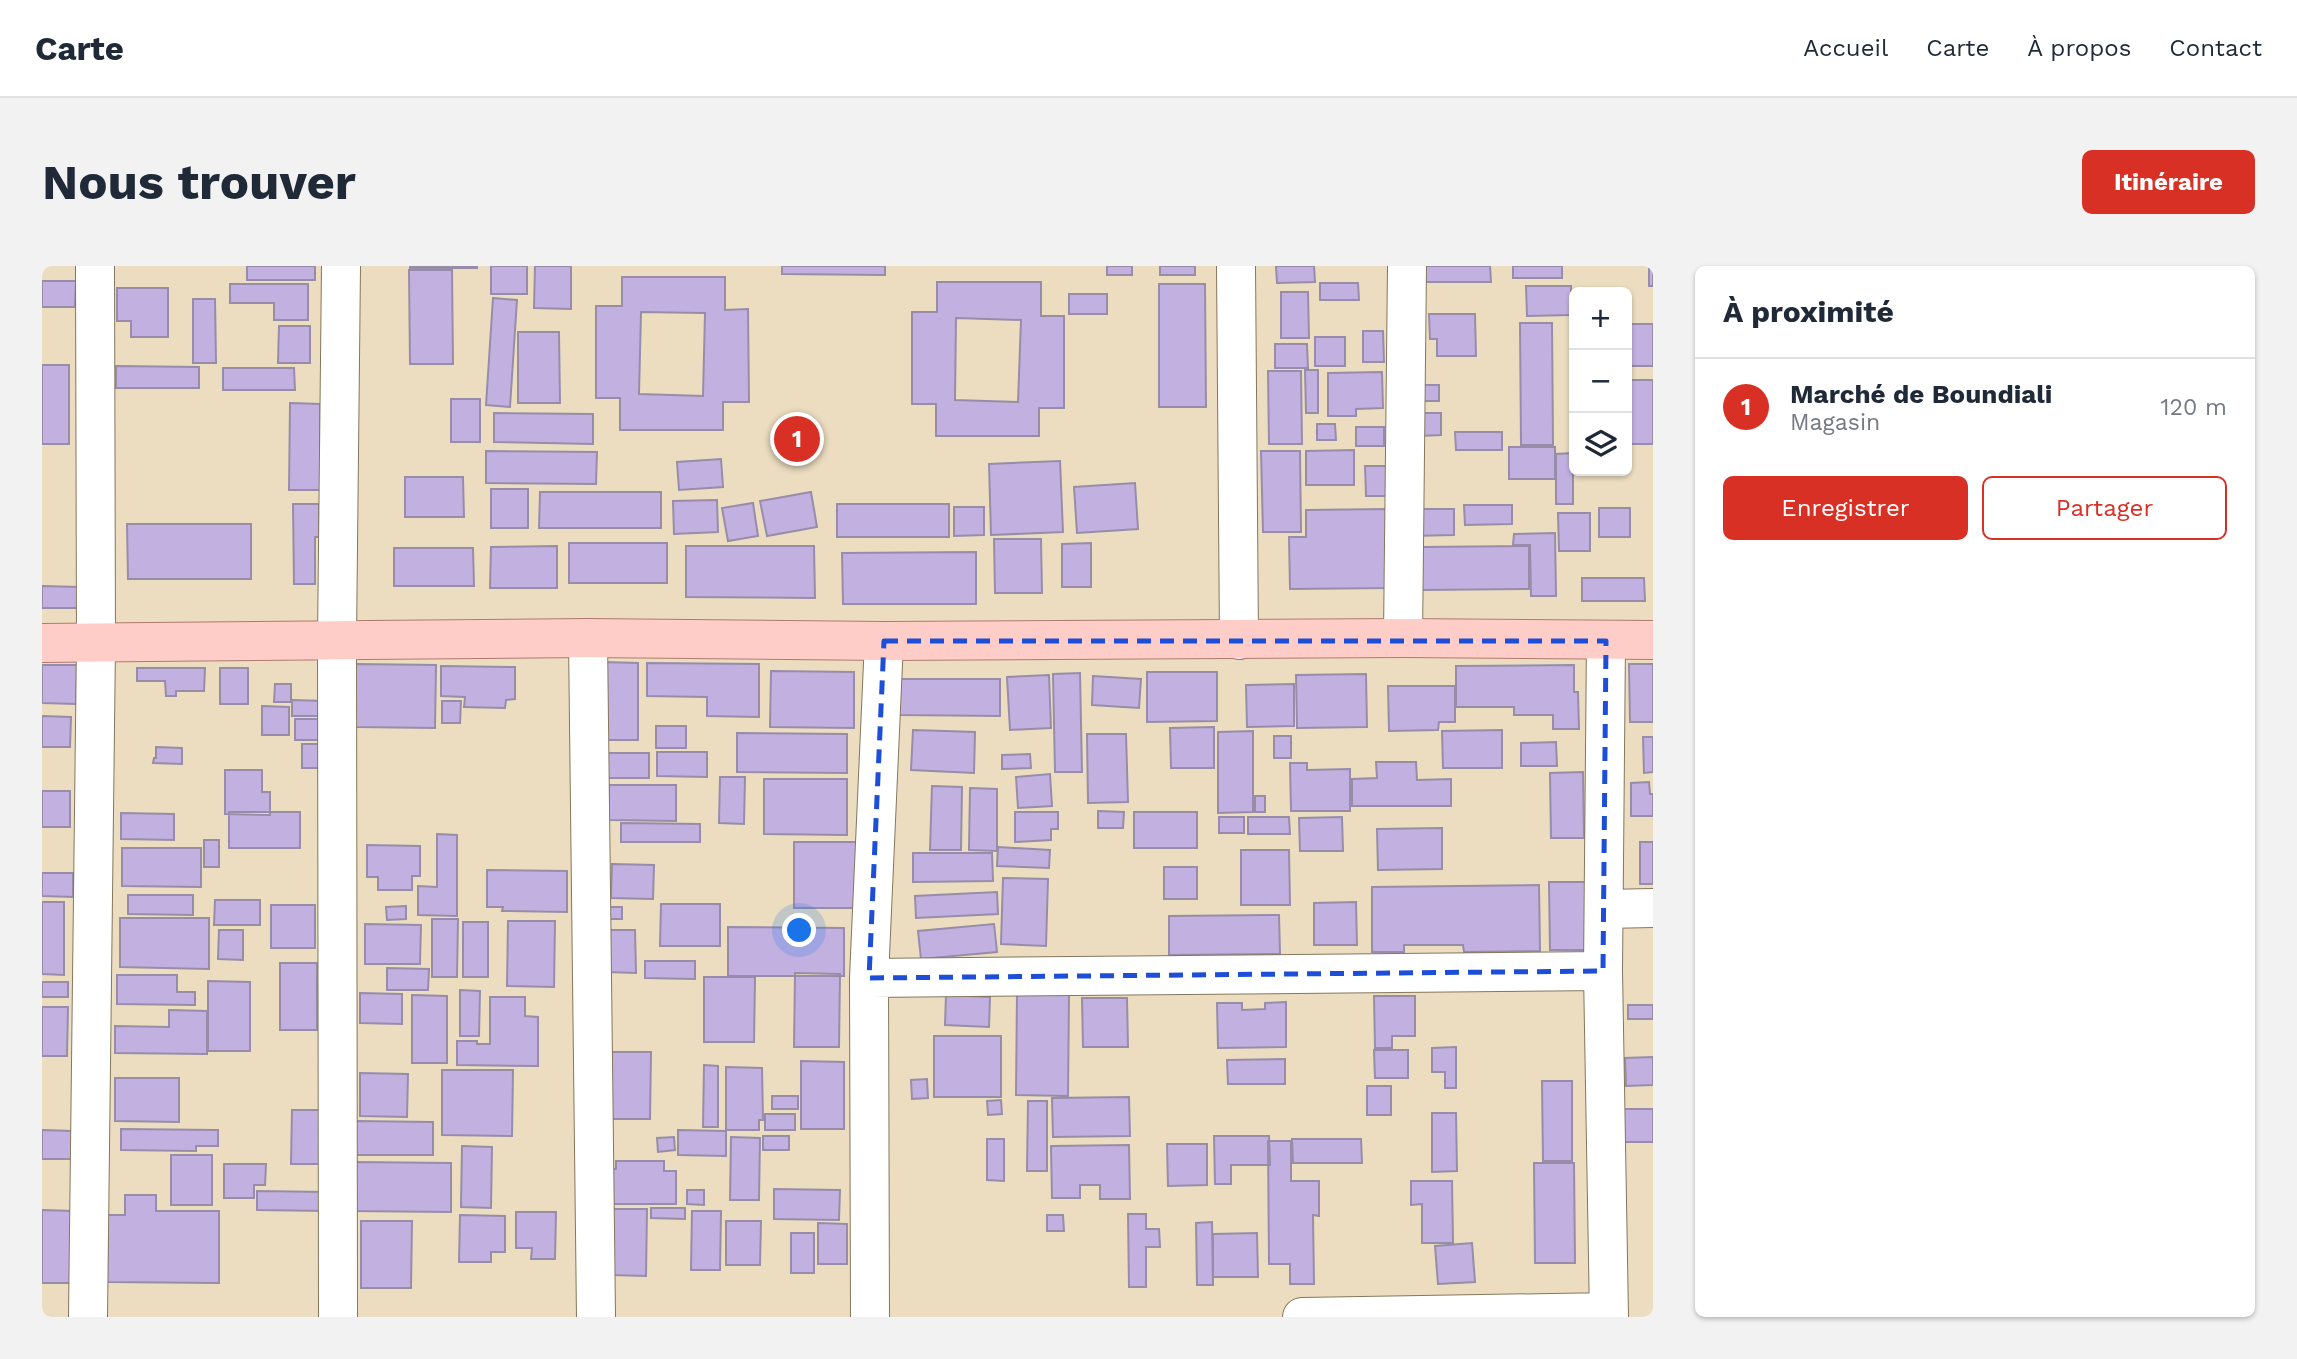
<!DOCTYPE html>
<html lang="fr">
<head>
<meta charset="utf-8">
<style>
  :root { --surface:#fff; --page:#f2f2f3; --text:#1f2937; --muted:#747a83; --line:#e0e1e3; --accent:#d93025 }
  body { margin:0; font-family:"Work Sans",sans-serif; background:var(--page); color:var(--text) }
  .controls { position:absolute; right:21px; top:21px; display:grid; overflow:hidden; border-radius:10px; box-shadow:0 2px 5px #0004 }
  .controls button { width:63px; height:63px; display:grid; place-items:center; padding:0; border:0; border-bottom:2px solid var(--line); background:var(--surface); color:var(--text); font:35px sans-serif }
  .you { position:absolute; left:758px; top:665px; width:24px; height:24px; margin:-18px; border:5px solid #fff; border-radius:50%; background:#1a73e8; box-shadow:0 0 0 10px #1a73e833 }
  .badge { display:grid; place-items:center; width:46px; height:46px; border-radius:50%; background:var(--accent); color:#fff; font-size:23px; font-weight:700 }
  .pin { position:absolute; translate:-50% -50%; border:4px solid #fff; box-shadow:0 2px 7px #0006 }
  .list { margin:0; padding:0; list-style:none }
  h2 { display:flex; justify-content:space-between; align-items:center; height:91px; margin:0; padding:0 28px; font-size:30px }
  h2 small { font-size:23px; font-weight:400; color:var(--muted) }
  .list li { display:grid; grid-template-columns:46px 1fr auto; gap:21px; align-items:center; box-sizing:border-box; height:98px; padding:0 28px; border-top:2px solid var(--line) }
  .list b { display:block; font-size:26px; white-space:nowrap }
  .list p { margin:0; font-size:23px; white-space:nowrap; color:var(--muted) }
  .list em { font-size:23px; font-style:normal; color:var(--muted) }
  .actions { display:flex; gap:14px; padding:21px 28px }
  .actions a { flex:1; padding:16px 0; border:2px solid var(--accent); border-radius:10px; text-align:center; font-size:24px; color:var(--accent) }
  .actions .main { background:var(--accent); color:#fff }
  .icon { flex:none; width:38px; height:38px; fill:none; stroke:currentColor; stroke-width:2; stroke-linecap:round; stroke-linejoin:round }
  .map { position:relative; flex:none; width:1611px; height:1051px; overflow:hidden; border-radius:10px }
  header { display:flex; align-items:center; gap:42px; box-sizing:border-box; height:98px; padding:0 35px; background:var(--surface); border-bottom:2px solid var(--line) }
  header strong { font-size:33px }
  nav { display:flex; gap:38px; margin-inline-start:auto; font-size:24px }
  .intro { display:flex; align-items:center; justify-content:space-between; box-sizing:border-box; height:168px; padding:0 42px }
  h1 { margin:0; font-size:49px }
  .button { padding:18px 32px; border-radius:10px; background:var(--accent); color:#fff; font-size:24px; font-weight:700 }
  main { display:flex; gap:42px; padding:0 42px }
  aside { flex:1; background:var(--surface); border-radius:10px; box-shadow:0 2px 5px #0004 }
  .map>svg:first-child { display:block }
</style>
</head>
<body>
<header>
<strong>Carte</strong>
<nav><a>Accueil</a><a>Carte</a><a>À propos</a><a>Contact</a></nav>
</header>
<div class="intro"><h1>Nous trouver</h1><a class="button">Itinéraire</a></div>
<main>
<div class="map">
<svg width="1611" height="1051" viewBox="0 0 1611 1051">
  <rect width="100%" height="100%" fill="#ecddc0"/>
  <path fill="#c2b1e0" stroke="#978da9" stroke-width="2" fill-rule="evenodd" d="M205 0H273V14H205Z
    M368 0H435V2H368Z
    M449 0H485V28H449Z
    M493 0H529V43L492 42Z
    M740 0H843V9L740 8Z
    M1065 0H1090V9H1065Z
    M1118 0H1153V9H1118Z
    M1234 0H1272L1273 16 1235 17Z
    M1378 0H1448L1449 16H1378Z
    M1471 0H1520V12H1471Z
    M1607 0H1611V20H1607Z
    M367 4H410L411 98H368Z
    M580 11H683V44L706 43 707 136H681V164H578V132H554V40H580ZM599 46 663 47 661 130 597 128Z
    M0 15H34L33 41H0Z
    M895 16H999V50H1022V142H997V170H894V138H870V46H895ZM914 52 979 54 976 136 913 134Z
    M1278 17H1316L1317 34H1278Z
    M188 18H266V54H232V37H188Z
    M1117 18H1163L1164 141H1117Z
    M1484 20H1529V49L1485 50Z
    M75 22H126V71H89V55H75Z
    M1239 26H1266L1267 72H1239Z
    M1027 28H1065V48H1027Z
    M451 32 475 34 468 141 444 139Z
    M151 33H173L174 97H151Z
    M1387 48H1433L1434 90H1395V73H1388Z
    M1478 57H1510L1511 179H1479Z
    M1585 58H1611V100H1585Z
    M237 60H268V97H236Z
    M1321 65H1341L1342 96H1321Z
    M476 66H517L518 137H476Z
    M1273 71H1303V100H1273Z
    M1233 78H1265L1266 102H1233Z
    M0 99H27V178H0Z
    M74 100 157 101V122H74Z
    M181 102H252L253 124H181Z
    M1263 104H1276V147H1264Z
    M1226 105H1259L1260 178H1227Z
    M1340 106 1341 142 1314 143V150H1286V107Z
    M1587 114H1611V178H1587Z
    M1379 119H1397V135H1379Z
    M409 133H438V176H409Z
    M248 137 278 138V224H247Z
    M452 147 551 148V178L452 176Z
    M1377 147H1399V169L1377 170Z
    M1275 158H1293L1294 174H1275Z
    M1314 161H1342V180H1314Z
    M1413 166H1460V184H1414Z
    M1467 181H1513V213H1467Z
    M1312 184V219H1264V185Z
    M444 185 555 186 554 218 444 217Z
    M1219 185H1258L1259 266H1221Z
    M1531 187V238H1514V188Z
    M679 193 681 221 637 224 635 196Z
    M1018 195 1021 266 949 269 947 198Z
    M1323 200H1350V230H1324Z
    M363 211H421L422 251H363Z
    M1093 217 1096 263 1035 267 1032 221Z
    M449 223H486V262H449Z
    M498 226H619V262H497Z
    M769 226 775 261 725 270 718 235Z
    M675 234 676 266 632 268 631 235Z
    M711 237 716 270 686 275 680 242Z
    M251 238H277V271H273V318H252Z
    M795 238H907V271H795Z
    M1422 239H1470V258L1423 259Z
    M912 241H942V269L912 270Z
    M1557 242H1588V271H1557Z
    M1345 243 1346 322 1248 323 1247 271H1264V244Z
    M1369 243H1412V269L1369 270Z
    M1516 247H1548V285H1517Z
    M85 258H209V313H86Z
    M1513 267 1514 330H1489L1488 279H1471L1472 268Z
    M952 273H999L1000 327H953Z
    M527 277H625V317H527Z
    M1049 277V321H1020V278Z
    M515 280V322H448L449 281Z
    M644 280H772L773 332 644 331Z
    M1487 280V323L1380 324V281Z
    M352 282H431L432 320H352Z
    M934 286V338H801L800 287Z
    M1540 312H1602L1603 335H1540Z
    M0 320 38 321V342H0Z
    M560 396 596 397V474H560Z
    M605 397 717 398V451L665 450V431L605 430Z
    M314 398 394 399 393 462 314 461Z
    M1587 398H1611V456H1588Z
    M0 399H35L34 438 0 437Z
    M1532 399V426H1536L1537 463H1511V449H1472V441H1414V400Z
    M399 400 473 401V433L464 434 463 442 422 441 423 431 399 430Z
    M95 402H163L162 425H134V430H124L123 415H95Z
    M178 402H206V438H178Z
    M729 405 812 406V462L728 461Z
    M1105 406H1175V455L1105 456Z
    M1038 407 1040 506H1013L1011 408Z
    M1324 408 1325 461 1255 462 1254 409Z
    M1007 409 1009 462 968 464 965 411Z
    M1051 410 1099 413 1097 442 1050 439Z
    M855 413H958V450L855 449Z
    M233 418H249V436H232Z
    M1252 418V460L1205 461 1204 419Z
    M1346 420H1413V456H1397L1396 464 1347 465Z
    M250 434 283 435V450H250Z
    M400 435H419L418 457H400Z
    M220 440 247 441V469H220Z
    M0 450 29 451 28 481H0Z
    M253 453H281V474H253Z
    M614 460H644V482H614Z
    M1172 461V502H1129L1128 462Z
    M871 464 933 466 932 507 869 504Z
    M1460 464V502H1401L1400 465Z
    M1211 465V546L1176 547V466Z
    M695 467 805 468V507L695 506Z
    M1045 468H1084L1086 536 1046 537Z
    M1232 470H1249V492H1232Z
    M1601 471H1611V506L1602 507Z
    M1514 476 1515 500H1479V477Z
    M260 478H285V502H260Z
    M114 481 140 482V498L111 497 112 492H114Z
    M615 486H665V511L615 510Z
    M563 487H607V512H563Z
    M988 488 989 502 960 503V489Z
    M1334 496H1374L1375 514 1409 513V540H1310V513L1335 512Z
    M1248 497H1265V504L1308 503V545H1249Z
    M183 504H220V526H228V549L183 548Z
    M1541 506 1542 572H1509L1508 507Z
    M1008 508 1010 540 976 542 974 511Z
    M678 511H703L702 558 677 557Z
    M722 513H805V569L722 568Z
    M1607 516 1608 528H1611V550H1589V517Z
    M567 519H634V555L567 554Z
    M890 520 920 521 919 584H888Z
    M928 522 955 523V585L927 584Z
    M0 525H28V561H0Z
    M1213 530H1223V546H1213Z
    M1056 545 1082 546 1081 562H1056Z
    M187 546H258V582H187Z
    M973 546H1016V563H1009V574L973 576Z
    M1092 546H1155V582H1092Z
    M79 547 132 548V574L79 573Z
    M1177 551H1202V567H1177Z
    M1206 551H1247L1248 568H1206Z
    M1300 551 1301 585H1258L1257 552Z
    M579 557 658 558V576H579Z
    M1400 562V603L1336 604 1335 563Z
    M395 568 415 569V650L376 649V620L395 621Z
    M162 574H177V601H162Z
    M752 576H817V642H752Z
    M1598 576H1611V618H1598Z
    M325 579 378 580V610H370V624H336V611H325Z
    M956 581 1008 584 1007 602 955 600Z
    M80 582H159V621L80 620Z
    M1199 584H1247L1248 639H1199Z
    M871 587H950L951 615 871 616Z
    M570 598 612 599 611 633 569 632Z
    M1122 601H1155V633H1122Z
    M445 604 525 605V646L460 645 461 641H445Z
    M0 607H31V631L0 630Z
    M961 612 1006 613 1004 680 959 678Z
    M1507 616H1547L1548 684H1508Z
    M1497 619 1498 685 1422 686 1421 679H1362V686H1330V621Z
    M955 626 956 648 874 652 873 630Z
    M86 629H151V649L86 648Z
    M173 634H218V659H172Z
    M0 636H22V709L0 708Z
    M1314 636 1315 679H1272V637Z
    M619 638H678V680H618Z
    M229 639H273V682H229Z
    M364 640V653L345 654 344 641Z
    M555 641H580V653H556Z
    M1237 649 1238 688 1127 689V650Z
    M78 652H167V703L78 701Z
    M390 653H416L415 711H390Z
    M466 655H513L512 721 465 720Z
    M421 656H446V711H421Z
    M323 658 379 659 378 698H323Z
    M952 658 955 686 879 693 876 665Z
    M686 661 802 662V710H686Z
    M177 664H201V694L176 693Z
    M564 664H593L594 707 564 706Z
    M603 695H653V713L603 712Z
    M238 697H275V764H238Z
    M345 702 387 703 386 724H345Z
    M753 707 798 708 797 781H752Z
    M75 709H135V726H153V739L75 738Z
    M662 711H713L712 776H662Z
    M166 715 208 716V785H166Z
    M0 716H26V731H0Z
    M418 724 438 725 437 770H418Z
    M318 727 360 728V758L318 757Z
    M975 727 1027 728 1026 830 974 829Z
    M370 729 405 730V797H370Z
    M904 729 948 731 947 761 903 759Z
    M1332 730H1373V770H1350V782H1333Z
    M448 731H483V750L496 751V800L415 799V775H435V778H448Z
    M1040 732H1085L1086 781H1041Z
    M1244 736V781L1176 782 1175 737H1200V744L1223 743V737Z
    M1586 739H1611V753H1586Z
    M0 741H26L25 790H0Z
    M127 744 165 745V788L73 787V760L127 761Z
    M892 770H959V831H892Z
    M1414 781V822H1403V806H1390V782Z
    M1332 784H1366V812H1333Z
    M567 786H609L608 853H566Z
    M1611 791V819L1584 820 1583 792Z
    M1243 793V818H1186L1185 794Z
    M759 795 802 796V863H759Z
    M662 799 676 800V861H661Z
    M684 801 720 802 721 854H717V864H684Z
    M400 804H471L470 870 400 869Z
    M318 807 366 808 365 851 318 850Z
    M73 812H137V856L73 855Z
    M885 813 886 832 870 833 869 814Z
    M1500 815H1530V895H1501Z
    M1325 820H1349V849H1325Z
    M730 830H756V843H730Z
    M1087 831 1088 870 1011 871 1010 832Z
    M959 834 960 848 946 849 945 835Z
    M986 835H1005V905H985Z
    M1581 843H1611V876H1582Z
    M250 844H277V898H249Z
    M1390 847H1414L1415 905 1390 906Z
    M723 848H753V864H723Z
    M313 855 391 856V889H313Z
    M79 863 176 864V880H154V885L79 884Z
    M0 864 31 865 30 893H0Z
    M636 864 684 865V890L636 889Z
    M721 870H747V884H721Z
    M1172 870H1227L1228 899H1189V918H1173Z
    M632 871 633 884 616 886 615 872Z
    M689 871 718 872 717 934H688Z
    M945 873H962V915L945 914Z
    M1250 873H1319L1320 897H1251Z
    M1226 875H1249V915H1277V950L1271 949 1272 1018H1248V998H1227Z
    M1125 878H1165V919L1126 920Z
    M1087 879 1088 933H1058V919H1038V932H1010L1009 880Z
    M420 880 450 881 449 942 419 941Z
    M129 889H170V939H129Z
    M574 895H622V905H634V938H568V903H574Z
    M309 896 409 897V946L308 945Z
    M1492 897H1532L1533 997H1493Z
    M182 898H224L223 919H212V932H182Z
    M1369 915H1410L1411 977H1380V938L1369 939Z
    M732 923 798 924 797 954 732 953Z
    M645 924H662V939L645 938Z
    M215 925 284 926V945L215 944Z
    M83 929H114V945H177V1017L65 1016 66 949H83Z
    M609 942H643V953L609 952Z
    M570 943H605L604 1010 570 1009Z
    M0 944 32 945 31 1017H0Z
    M650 945H679L678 1004H649Z
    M474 946H514L513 993H489L490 982H474Z
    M1086 948H1104V963H1117L1118 981H1104V1021H1087Z
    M418 949 463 950V986H449V996H417Z
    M1005 949H1021L1022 965H1005Z
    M319 955H370L369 1022H319Z
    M684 955H719L718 999H684Z
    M1170 956 1171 1019H1155L1154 957Z
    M776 957 805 958V998H776Z
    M749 967H772V1007H749Z
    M1215 967 1216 1011H1171V968Z
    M1430 977 1433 1016 1396 1018 1393 980Z"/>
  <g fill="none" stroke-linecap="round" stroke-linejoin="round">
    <g stroke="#84775d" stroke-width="40">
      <path id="minor" d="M1194 0 1197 374
        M546 372 554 1051
        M1361 372 1365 0
        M1564 375 1561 705 1567 1051
        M1563 643 1611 642
        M827 712 1561 705
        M46 1051 54 377 53 0
        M296 1051 295 374 299 0
        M828 1051 827 712 842 375
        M1260 1051 1567 1046"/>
    </g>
    <g stroke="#b07a6f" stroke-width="40">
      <path id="major" d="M0 377 546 372 842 375 1361 372 1611 374"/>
    </g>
    <use href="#minor" stroke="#fff" stroke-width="38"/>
    <use href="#major" stroke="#fecdc7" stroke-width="38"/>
  </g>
  <path fill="none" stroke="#1d4ed8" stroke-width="5" stroke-dasharray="14 9" stroke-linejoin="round" d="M842 375H1564L1561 705 827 712Z"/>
</svg>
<div class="controls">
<button>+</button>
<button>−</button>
<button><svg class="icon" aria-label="layers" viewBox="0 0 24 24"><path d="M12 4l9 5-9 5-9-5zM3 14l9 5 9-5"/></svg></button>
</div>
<div class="you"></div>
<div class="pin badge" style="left:755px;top:173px">1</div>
</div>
<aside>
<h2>À proximité<small></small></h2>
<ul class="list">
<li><span class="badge">1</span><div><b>Marché de Boundiali</b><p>Magasin</p></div><em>120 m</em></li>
</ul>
<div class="actions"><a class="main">Enregistrer</a><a>Partager</a></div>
</aside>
</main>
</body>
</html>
